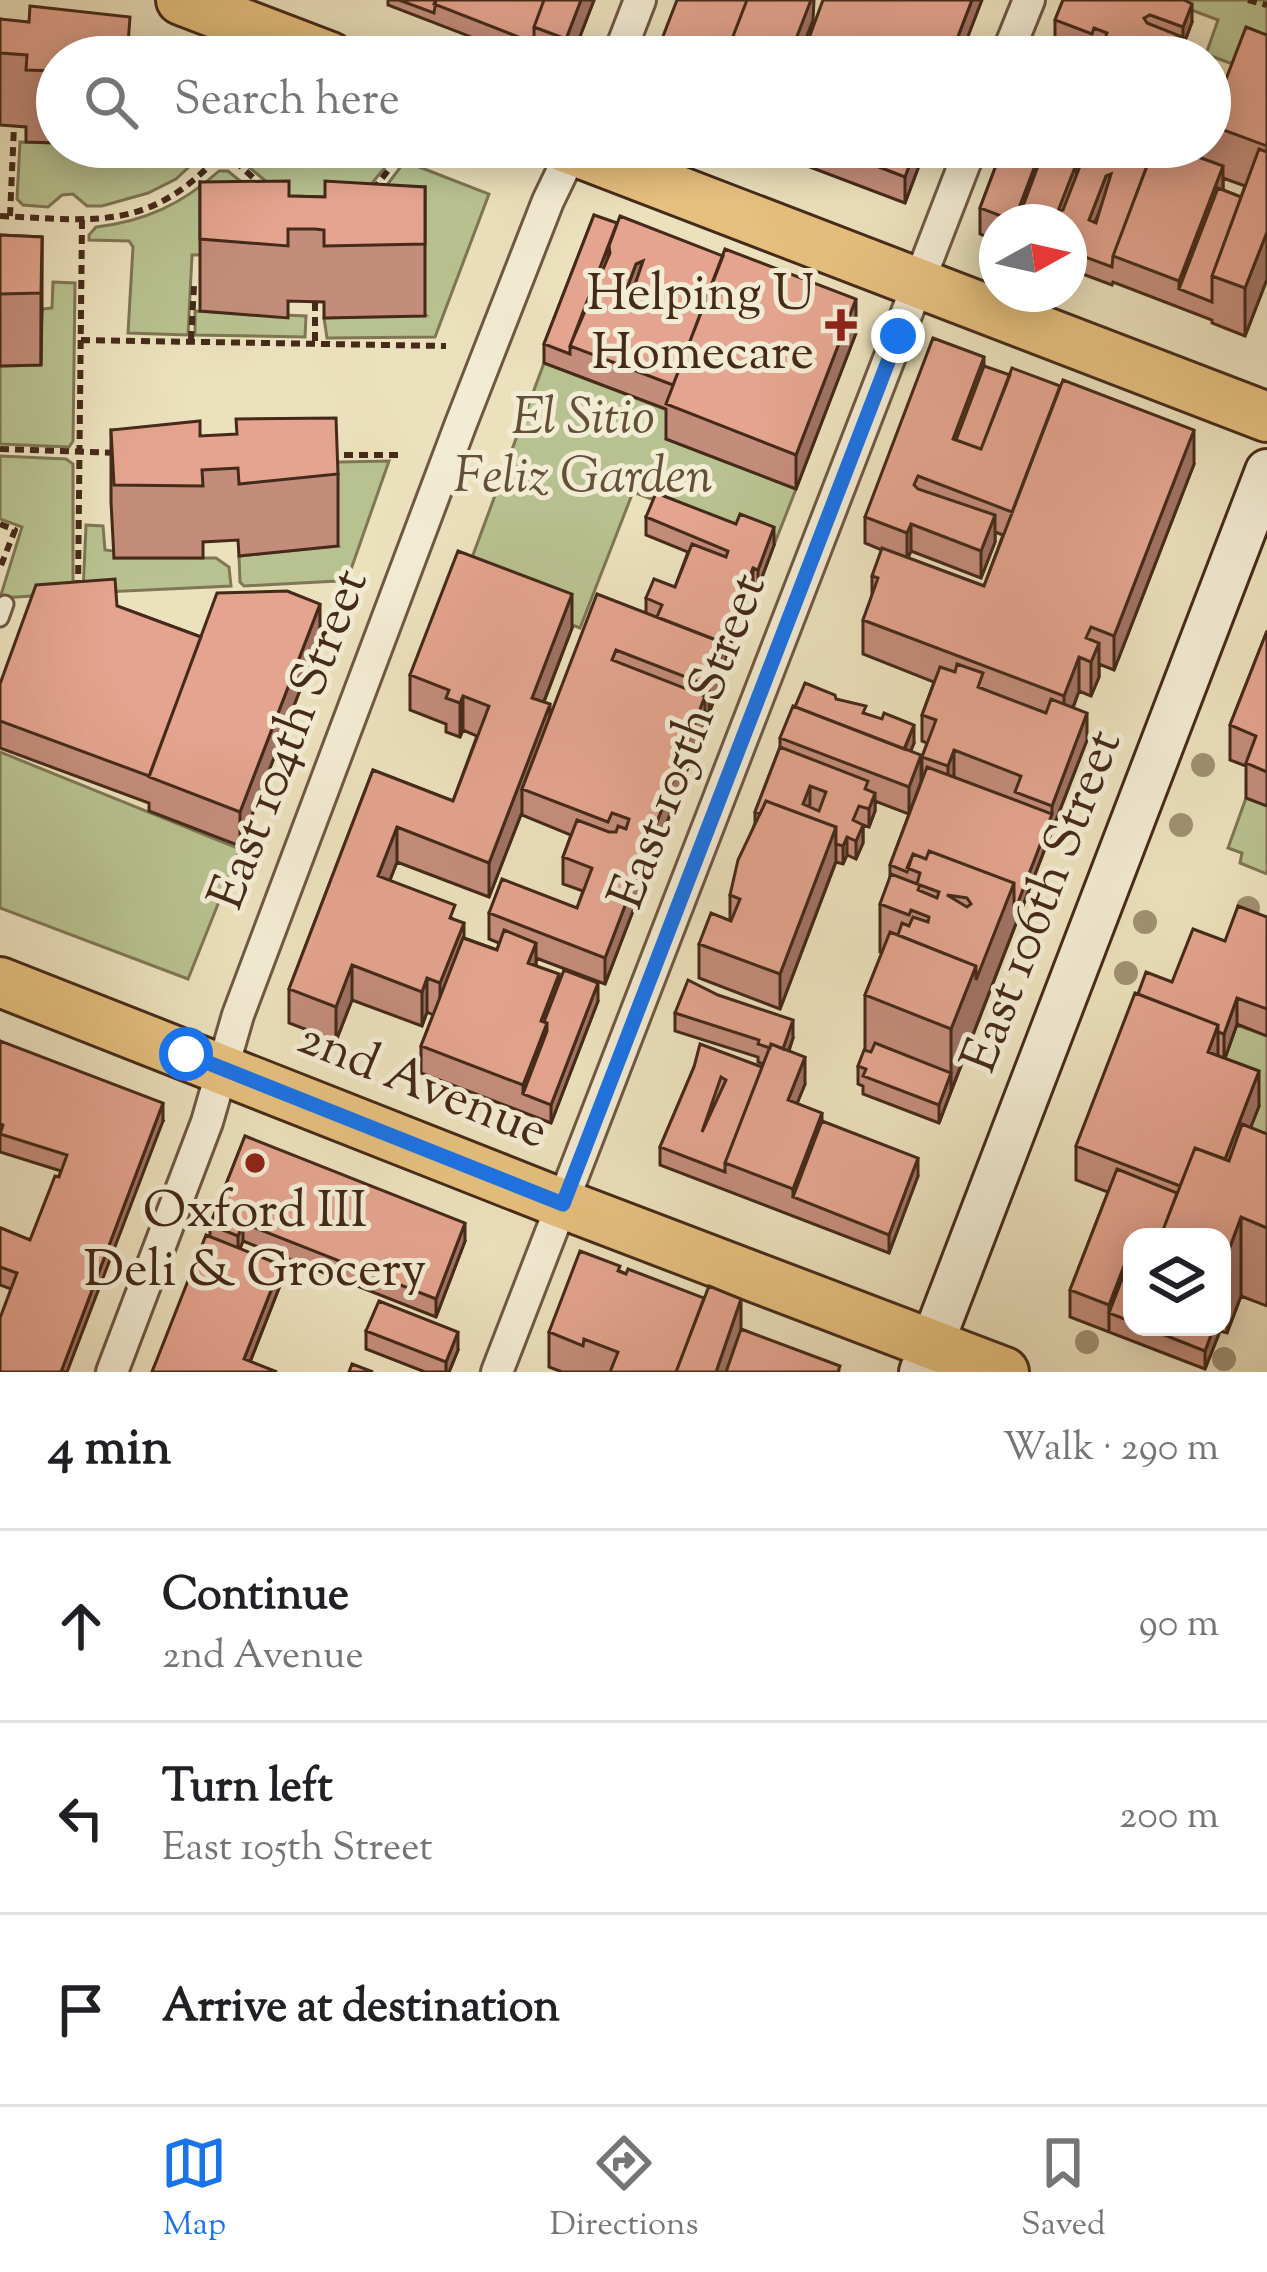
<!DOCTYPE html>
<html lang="en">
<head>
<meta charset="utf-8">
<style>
  :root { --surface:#fff; --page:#f2f2f2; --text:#202124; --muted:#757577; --line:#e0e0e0; --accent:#1a73e8 }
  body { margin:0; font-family:"Sorts Mill Goudy",serif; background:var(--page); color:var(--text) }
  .controls { position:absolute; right:36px; bottom:36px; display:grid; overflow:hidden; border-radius:24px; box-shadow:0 6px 30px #0003 }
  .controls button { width:108px; height:108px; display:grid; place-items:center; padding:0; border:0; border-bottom:3px solid var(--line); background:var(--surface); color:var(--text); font:60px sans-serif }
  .compass { position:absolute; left:979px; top:204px; width:108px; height:108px; border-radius:50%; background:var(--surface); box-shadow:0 6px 30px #0003; rotate:82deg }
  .stop { position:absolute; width:36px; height:36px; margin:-27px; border:9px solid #1a73e8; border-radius:50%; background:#fff }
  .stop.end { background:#1a73e8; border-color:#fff; box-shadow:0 3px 12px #0008 }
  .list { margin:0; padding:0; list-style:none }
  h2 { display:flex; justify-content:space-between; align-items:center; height:156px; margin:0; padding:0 48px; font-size:51px }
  h2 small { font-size:39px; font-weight:400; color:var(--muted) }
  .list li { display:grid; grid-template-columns:78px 1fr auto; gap:36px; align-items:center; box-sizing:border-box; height:192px; padding:0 48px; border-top:3px solid var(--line) }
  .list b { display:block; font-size:45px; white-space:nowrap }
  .list p { margin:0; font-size:39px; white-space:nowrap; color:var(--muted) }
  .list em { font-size:39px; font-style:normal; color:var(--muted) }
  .icon { flex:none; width:66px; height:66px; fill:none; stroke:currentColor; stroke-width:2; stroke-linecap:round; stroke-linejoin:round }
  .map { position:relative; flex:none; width:1267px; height:1372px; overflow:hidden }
  .search { position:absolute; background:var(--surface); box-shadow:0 6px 30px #0003; left:36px; right:36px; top:36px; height:132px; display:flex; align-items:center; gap:30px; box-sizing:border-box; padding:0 42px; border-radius:66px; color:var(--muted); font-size:45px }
  .sheet { height:732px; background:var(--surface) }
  nav { display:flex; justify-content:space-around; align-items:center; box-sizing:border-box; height:168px; border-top:3px solid var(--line); background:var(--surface); font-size:33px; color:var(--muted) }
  nav a { display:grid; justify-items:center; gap:6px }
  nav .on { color:var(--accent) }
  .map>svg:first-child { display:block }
</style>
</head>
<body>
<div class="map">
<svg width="1267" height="1372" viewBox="0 0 1267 1372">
  <rect width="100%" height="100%" fill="#ece1bd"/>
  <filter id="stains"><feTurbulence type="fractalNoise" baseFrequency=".00167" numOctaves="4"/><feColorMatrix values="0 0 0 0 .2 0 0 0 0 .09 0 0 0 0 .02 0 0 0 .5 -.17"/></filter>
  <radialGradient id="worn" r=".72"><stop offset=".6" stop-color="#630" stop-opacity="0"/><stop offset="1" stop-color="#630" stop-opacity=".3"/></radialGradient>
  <path fill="#b8c290" stroke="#7e7654" stroke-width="3" d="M1165 0H1267V77L1206 54 1218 20Z
    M20 142 57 143V147H210L176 179 148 193 102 206H87L73 194 62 195 48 207 23 205 17 199Z
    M377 147 389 152 391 160 337 226H319L237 157 236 148Z
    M409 163 489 194 435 337 327 338 324 318 425 315 335 254 402 165Z
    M219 171H228L296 227 234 254 192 255 188 335 128 333 133 247 129 241 89 240V235L96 227C146 221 182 204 219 171Z
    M53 282 75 283 73 441 69 447 0 444V366L40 365 42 309 52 308Z
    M195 311 306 316 305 337 195 335Z
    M544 363 675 413 666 439 796 489 774 545 633 492 580 628 463 582Z
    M0 456 66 459 73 464V585L65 594 0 598 22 527 0 519Z
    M389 461 349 575 338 581 244 586 240 582 239 556 338 546 246 464Z
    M86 525 103 526 105 550 114 551V558H216L229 567 231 586 83 593Z
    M0 752 240 849 188 979 0 908Z
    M1246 798 1267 806V874L1240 863 1242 853 1228 848Z
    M1237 1025 1267 1036V1212L1224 1060Z"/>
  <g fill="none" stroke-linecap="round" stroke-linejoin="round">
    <g stroke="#6f5842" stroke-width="21">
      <path id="lane" d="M0 618 5 604"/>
    </g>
    <g stroke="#6f5842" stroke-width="36">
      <path id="street" d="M618 57 640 0
        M1006 57 1029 0
        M112 1372 207 1122 238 1015 460 426 548 201 574 147
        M497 1372 971 147"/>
    </g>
    <g stroke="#452a19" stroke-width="48">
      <path id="secondary" d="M921 1372 1267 471"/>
    </g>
    <g stroke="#452a19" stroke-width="54">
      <path id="primary" d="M181 0 330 57
        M564 147 1267 417
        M0 982 563 1204 1004 1372"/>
    </g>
    <path stroke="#452a19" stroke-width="6" stroke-dasharray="9 6" stroke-linecap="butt" d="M1248 0 1267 5
      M200 57 201 56
      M224 151 261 185
      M373 190 406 147
      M0 216C103 221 153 231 227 147
      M10 216 14 126
      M315 302V343
      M81 340 446 346
      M191 340 194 286
      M0 449 118 453
      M329 455H404
      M0 524 15 530 0 568
      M78 589 82 220"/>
    <use href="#lane" stroke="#f3ecd4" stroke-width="15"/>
    <use href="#street" stroke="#f3ecd4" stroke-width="30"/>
    <use href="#secondary" stroke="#f3ecd4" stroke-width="42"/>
    <use href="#primary" stroke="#e6c07e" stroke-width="48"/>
  </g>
  <g fill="#a09173">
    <circle cx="1203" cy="765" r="12"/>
    <circle cx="1181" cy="825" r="12"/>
    <circle cx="1248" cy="908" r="12"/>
    <circle cx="1145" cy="922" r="12"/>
    <circle cx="1126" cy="973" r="12"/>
    <circle cx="1087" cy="1342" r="12"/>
    <circle cx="1224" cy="1359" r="12"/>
  </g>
  <path fill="#c48d7b" stroke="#452a19" stroke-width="3" fill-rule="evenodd" d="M388 0H594L572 57H523L388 5Z
    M1063 0 1192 22 1183 46 1180 44 1179 57H1105V50L1094 46 1092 52 1055 38V20Z
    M0 19 130 57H57V143L26 142V127L0 125Z
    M1267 35V279L1245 336 1212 323V320L1113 282 1112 285 1069 269V222H997V241L980 234V208L1003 147 1150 158 1174 147H1210V88L1221 92ZM1223 178 1245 186 1241 197 1223 190Z
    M757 147H926L905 203Z
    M200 182 289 196 325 197 425 187V316L324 318V302L288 301V318L200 311Z
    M594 215 856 333 796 489 666 439V409L544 363V344Z
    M0 235 42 237 41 365 0 366Z
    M984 366 1194 464 1114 670 1099 664V677L1091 696 1079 691 1073 708 1087 740 939 1123 863 1094V1086L858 1084V1066L865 1050V995L882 953 880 952V904L890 879V865L909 814 875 801V811L869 827 863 825V843L856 859 847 855 843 864 836 862 780 1009 699 978V944L730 921V895L755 823V812L780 747V738L795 707 836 699 866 714 914 743 910 751 922 781V757L927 743 922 741V715L934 682 863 654V620L872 596V576L882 550 865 543V517ZM995 532 1003 535 984 586 908 558 911 551 981 578 995 542Z
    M111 430 200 436 338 474V546L239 556 238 540 203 542V558H114L111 502Z
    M646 517 774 545 758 588 753 586 726 656V670L709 713 705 711V723L605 984 536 958V966L559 983 598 1001 551 1123 421 1073V1046L433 1015 427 1012 422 1026 352 1000 336 1041 289 1023V989L373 770 453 801 477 736 463 730 460 737 446 732V724L410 710V675L572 628 544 702 550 716 646 613V598L675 587 688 552 646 535ZM522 812V815L571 835 563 857V884L583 891 577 908 489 913V939L499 943 497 950 464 938 455 920 390 880 397 862 489 897Z
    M117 606 201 637 320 638 240 846 149 811V803L0 748V684Z
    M1267 631V806L1246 798V766L1230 760V725Z
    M1267 917V1036L1237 1024 1225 1058 1259 1106 1250 1128 1267 1134V1306L1241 1296 1227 1333 1220 1331 1205 1369 1070 1317V1290L1108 1192 1076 1180V1146L1138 994 1172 982 1225 941ZM1132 1237H1222V1327H1132Z
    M675 1013 793 1038 789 1051 805 1084 797 1103 822 1121 918 1176 889 1253 660 1165V1147L694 1067H762L763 1064 758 1062V1057L675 1031Z
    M0 1041 163 1121 11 1289 0 1285V1230L30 1240 61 1171 0 1152Z
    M245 1136 465 1241 436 1317 243 1241 240 1248 281 1283 250 1362 152 1372 210 1237V1225Z
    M620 1271 741 1329 840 1372H562L549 1367V1332Z
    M366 1331 458 1350 449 1372H425L366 1349Z"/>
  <path fill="#a07364" stroke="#452a19" stroke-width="3" d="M581 0H594L572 57H566V39Z
    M809 0H814L813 20 799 57H789Z
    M972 0H982L960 57H950Z
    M1192 4V22L1183 46V27Z
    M1180 36V54L1179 57H1172Z
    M916 147H926L905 203V177Z
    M1042 147H1052L1023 222H1014Z
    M1075 154 1077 180 1061 222 1058 211Z
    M1223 166V193L1179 289V281Z
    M1111 174 1106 194 1089 238V220L1106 176Z
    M1267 232V279L1245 336V288Z
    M42 237V309L41 365V293Z
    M609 248V266L572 347 597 271Z
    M643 261 623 325V299L636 264Z
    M856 299V333L796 489V455Z
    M984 357V384L959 449 953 439Z
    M1194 430V464L1114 670V636Z
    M995 515V542L981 578V551Z
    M911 524V551L907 560V533Z
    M774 527V545L758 588V570Z
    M753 568V586L726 656V670L709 713V686Z
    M572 594V628L532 732V698Z
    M320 604V638L240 846V812Z
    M1099 643V677L1091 696V662Z
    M1079 657V691L1064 731V696Z
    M463 696V730L460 737V703Z
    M705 696V723L605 984V958Z
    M550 704V739L522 789V812L489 897V863Z
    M1087 713V740L951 1091V1029L976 966 1014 883 1052 814V806Z
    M914 725V743L903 771V753Z
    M954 750V777L948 793V766Z
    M921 755V782L909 814V787Z
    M810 786V804L803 822V804Z
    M875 793V811L869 827V809Z
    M863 825V843L856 859V841Z
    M397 827V862L378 910V876Z
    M836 827V861L780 1009V974Z
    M847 837V855L843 864V846Z
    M464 923V957L440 1017V983Z
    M536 943V969L528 963Z
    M352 965V1000L336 1041V1007Z
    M559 974V1001L523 1094V1085L541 1021Z
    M427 978V1012L422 1026V992Z
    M598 983V1001L551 1123V1105Z
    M1237 998V1024L1224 1061V1034Z
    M793 1020V1038L781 1071V1053Z
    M1218 1025V1059L1208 1052Z
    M805 1057V1084L788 1126V1100Z
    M1259 1071V1106L1222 1202 1220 1172Z
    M951 1073V1091L939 1123V1105Z
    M163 1103V1121L67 1372H61Z
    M822 1113V1139L793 1197V1189Z
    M918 1158V1176L889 1253V1235Z
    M1241 1217V1296L1227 1333V1255Z
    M243 1223V1241L238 1254V1236Z
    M465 1223V1241L436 1317V1299Z
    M1132 1245V1271L1109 1313V1331V1305Z
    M281 1265V1283L246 1372 244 1359Z
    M741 1299V1347L732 1372H716Z
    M1214 1327H1220V1331L1205 1369V1351Z
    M458 1332V1350L449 1372H446V1362Z"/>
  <path fill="#e4a48f" stroke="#452a19" stroke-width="3" fill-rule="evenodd" d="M399 0H436L434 13Z
    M436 0H544L534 27V43L434 4Z
    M544 0H581L566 39 534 27Z
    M677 0H747L725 57H655Z
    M747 0H811L789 57H725Z
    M823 0H972L950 57H802Z
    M1063 0H1184L1192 4 1183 27 1150 15 1144 18 1147 23 1180 36 1172 57H1163L1105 39 1107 33 1094 28 1092 34 1055 20Z
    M30 6 130 17 127 57H57V71L26 70 27 55 0 53V19L29 22Z
    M1246 27 1267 35V146L1210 125V88L1221 92Z
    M827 147H916L905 177Z
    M1003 147H1042L1014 221 980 208Z
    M1053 147H1123L1150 158 1113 256 1112 267 1069 251V222H1017L1044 150 1051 152ZM1075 154 1079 155 1080 166 1063 210 1058 211 1077 162 1072 160ZM1111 174 1096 223 1089 220 1106 176Z
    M1154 147H1171L1223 166 1179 281 1113 256Z
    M1259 149 1267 152V232L1245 288 1212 276Z
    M289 181V196L325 197V181L425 187V244L324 246V230L315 229H288V246L200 239V182Z
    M1218 188 1241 197 1212 276V302L1179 289Z
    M594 215 617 223 570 346V354L544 344Z
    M620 216 723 256 673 385 570 346 610 253 609 246ZM643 261 629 302 626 306 623 299 636 264Z
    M0 235 42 237 41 293 0 294Z
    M725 249 856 299 796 455 666 404Z
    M933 338 984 357 953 439 981 449 1012 368 1060 386 1012 512 918 476 914 485 918 489 995 515 981 551 911 524 907 533 865 517Z
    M984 366 1010 375 981 449 956 440Z
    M1063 380 1194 430 1114 636 1091 627 1086 638 1099 643 1091 662 1079 657 1064 696 863 620 878 578 872 576 882 548 984 586Z
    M336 418 338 474 239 484 238 468 202 470 203 486 114 485 111 430 200 421V436L237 434 236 419Z
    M656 493 736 524 740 514 774 527 758 570 753 568 724 643 657 617 662 605 646 598 654 579 675 587 692 544 726 557 728 551 646 517Z
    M458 551 572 594 532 698 550 704 489 863 397 827 378 876 455 905 450 918 464 923 440 983 427 978 422 992 352 965 336 1007 289 989 373 770 453 801 489 706 463 696 460 703 446 698 449 690 410 675Z
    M115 579 117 606 201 637 149 776 0 721V684L36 585Z
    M287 591 320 604 240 812 149 777 217 593Z
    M597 594 726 644 709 686 616 650 612 660 705 696 605 958 489 913 502 879 577 908 592 868 563 857 577 820 609 832H616L618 826 626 829 629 819 612 813 608 822 522 789Z
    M1267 631V772L1246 763 1256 736 1230 725Z
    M957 664 983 673 978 687 1046 713 1051 699 1087 713 1052 806 1015 792 1021 776 954 750 948 766 922 757 936 720 922 715 940 667 955 672Z
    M805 683 835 695 836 699 866 706 863 713 882 719 884 713 914 725 904 749 795 707Z
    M793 706 921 755 909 787 780 738Z
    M780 747 868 781 865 789 875 793 869 809 859 806 853 820 863 825 856 841 847 837 843 846 836 844V827L766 801 760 814 755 812ZM810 786 826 792 819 811 803 804Z
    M927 767 1052 814 1014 913V883L929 851 926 859 913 854 907 872 890 865Z
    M766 801 836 827 780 974 699 944 711 913 731 921 740 899 730 895 738 860Z
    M929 851 1014 883 976 980V966L898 935 902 923 909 926 913 917 928 922 929 917 911 910 909 915 880 904 891 874 917 884 920 873 907 868 913 854 926 859ZM920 885 939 892 937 898 918 890ZM947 895 967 898 971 904 967 907Z
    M1238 906 1267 917V1009L1237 998 1224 1034 1218 1032V1025L1138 994 1146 972 1172 982 1193 929 1225 941Z
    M504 930 536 943 528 963 559 974 541 1021 547 1023 523 1085 421 1046 463 938 497 950Z
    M890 932 976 966 951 1029 865 995Z
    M564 970 598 983 551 1105 523 1094 547 1031V1023L544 1022Z
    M688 980 718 995 793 1020 783 1049 771 1044 770 1048 758 1044 759 1040 675 1013Z
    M1135 993 1218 1025 1208 1052 1259 1071 1225 1159 1195 1148 1180 1186 1076 1146Z
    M0 1041 163 1103 61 1372H0V1318L17 1273 0 1267V1230L1 1228 30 1240 55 1176 59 1177 67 1155 0 1134 3 1125 0 1123Z
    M875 1043 951 1073 939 1105 863 1076 866 1069 858 1066 864 1050 871 1052Z
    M700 1044 762 1067 725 1163V1172L660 1147 694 1067ZM721 1077 726 1080 702 1132Z
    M771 1044 805 1057 788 1100 822 1113 793 1189 725 1163Z
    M822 1121 918 1158 889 1235 793 1197Z
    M1242 1124 1267 1134V1228L1241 1217 1227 1255 1222 1253V1237H1181L1163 1230 1195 1148 1229 1161Z
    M245 1136 465 1223 436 1299 243 1223 238 1236 210 1225Z
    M1117 1169 1177 1193 1163 1230V1237H1147L1136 1233 1135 1237H1132V1245L1109 1305 1070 1290Z
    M206 1235 281 1265 244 1359 277 1372H152Z
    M580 1251 620 1266 618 1271 626 1274 628 1269 704 1298 676 1372H610L618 1352 584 1339 583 1346 549 1332Z
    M1132 1253V1322L1109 1313Z
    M709 1286 741 1299 716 1372H676Z
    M379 1301 458 1332 446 1362 366 1331Z
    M1144 1327H1214L1205 1351Z
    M741 1329 840 1366 838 1372H726Z
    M352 1364 373 1372H349Z"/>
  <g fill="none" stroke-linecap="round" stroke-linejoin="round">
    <path stroke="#1a73e8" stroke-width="15" d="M186 1054 563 1204 898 336"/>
  </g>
  <g fill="#8f2418" stroke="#f3ecd4" stroke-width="4.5">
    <path d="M835 307h12v12h12v12h-12v12h-12v-12h-12v-12h12z"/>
    <circle cx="255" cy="1163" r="12"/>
  </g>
  <g text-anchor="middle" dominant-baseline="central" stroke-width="10" stroke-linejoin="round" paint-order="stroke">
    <g font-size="51" fill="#452a19" stroke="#f3ecd4" text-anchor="end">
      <text x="814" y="296">Helping U<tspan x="814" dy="59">Homecare</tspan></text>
      <text x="255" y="1213" text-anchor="middle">Oxford III<tspan x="255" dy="59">Deli &amp; Grocery</tspan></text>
    </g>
    <g font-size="51" font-style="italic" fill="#625037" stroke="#f3ecd4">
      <text x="583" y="419">El Sitio<tspan x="583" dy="59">Feliz Garden</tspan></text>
    </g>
    <g font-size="51" fill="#452a19" stroke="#f3ecd4">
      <text transform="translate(291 740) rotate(-69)">East 104th Street</text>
      <text transform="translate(690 742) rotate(-69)">East 105th Street</text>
      <text transform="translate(1044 902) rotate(-69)">East 106th Street</text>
      <text transform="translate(422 1087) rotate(22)">2nd Avenue</text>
    </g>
  </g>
  <rect width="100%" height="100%" filter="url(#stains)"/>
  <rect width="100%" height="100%" fill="url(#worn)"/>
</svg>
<div class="controls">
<button><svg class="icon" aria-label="layers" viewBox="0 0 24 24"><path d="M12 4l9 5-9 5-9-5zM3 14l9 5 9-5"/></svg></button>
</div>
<svg class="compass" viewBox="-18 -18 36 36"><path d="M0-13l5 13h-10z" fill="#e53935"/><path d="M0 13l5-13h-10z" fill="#757577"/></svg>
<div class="stop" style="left:186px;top:1054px"></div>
<div class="stop end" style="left:898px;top:336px"></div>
<div class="search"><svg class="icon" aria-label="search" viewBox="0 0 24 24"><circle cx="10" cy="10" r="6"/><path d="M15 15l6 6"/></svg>Search here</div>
</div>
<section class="sheet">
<h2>4 min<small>Walk · 290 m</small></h2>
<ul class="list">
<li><svg class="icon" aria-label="ahead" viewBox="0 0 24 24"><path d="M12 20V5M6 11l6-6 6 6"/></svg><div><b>Continue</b><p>2nd Avenue</p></div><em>90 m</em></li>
<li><svg class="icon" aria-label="left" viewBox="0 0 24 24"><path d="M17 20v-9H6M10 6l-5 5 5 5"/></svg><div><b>Turn left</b><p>East 105th Street</p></div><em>200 m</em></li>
<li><svg class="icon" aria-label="arrive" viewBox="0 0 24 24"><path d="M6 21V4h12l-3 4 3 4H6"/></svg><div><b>Arrive at destination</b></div></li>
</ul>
</section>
<nav>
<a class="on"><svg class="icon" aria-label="map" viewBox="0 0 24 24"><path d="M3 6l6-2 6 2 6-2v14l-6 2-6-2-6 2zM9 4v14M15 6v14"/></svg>Map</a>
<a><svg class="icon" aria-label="directions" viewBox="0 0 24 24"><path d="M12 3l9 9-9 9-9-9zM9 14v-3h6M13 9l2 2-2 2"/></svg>Directions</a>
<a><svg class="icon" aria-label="saved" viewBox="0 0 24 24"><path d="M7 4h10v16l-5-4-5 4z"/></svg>Saved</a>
</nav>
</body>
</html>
